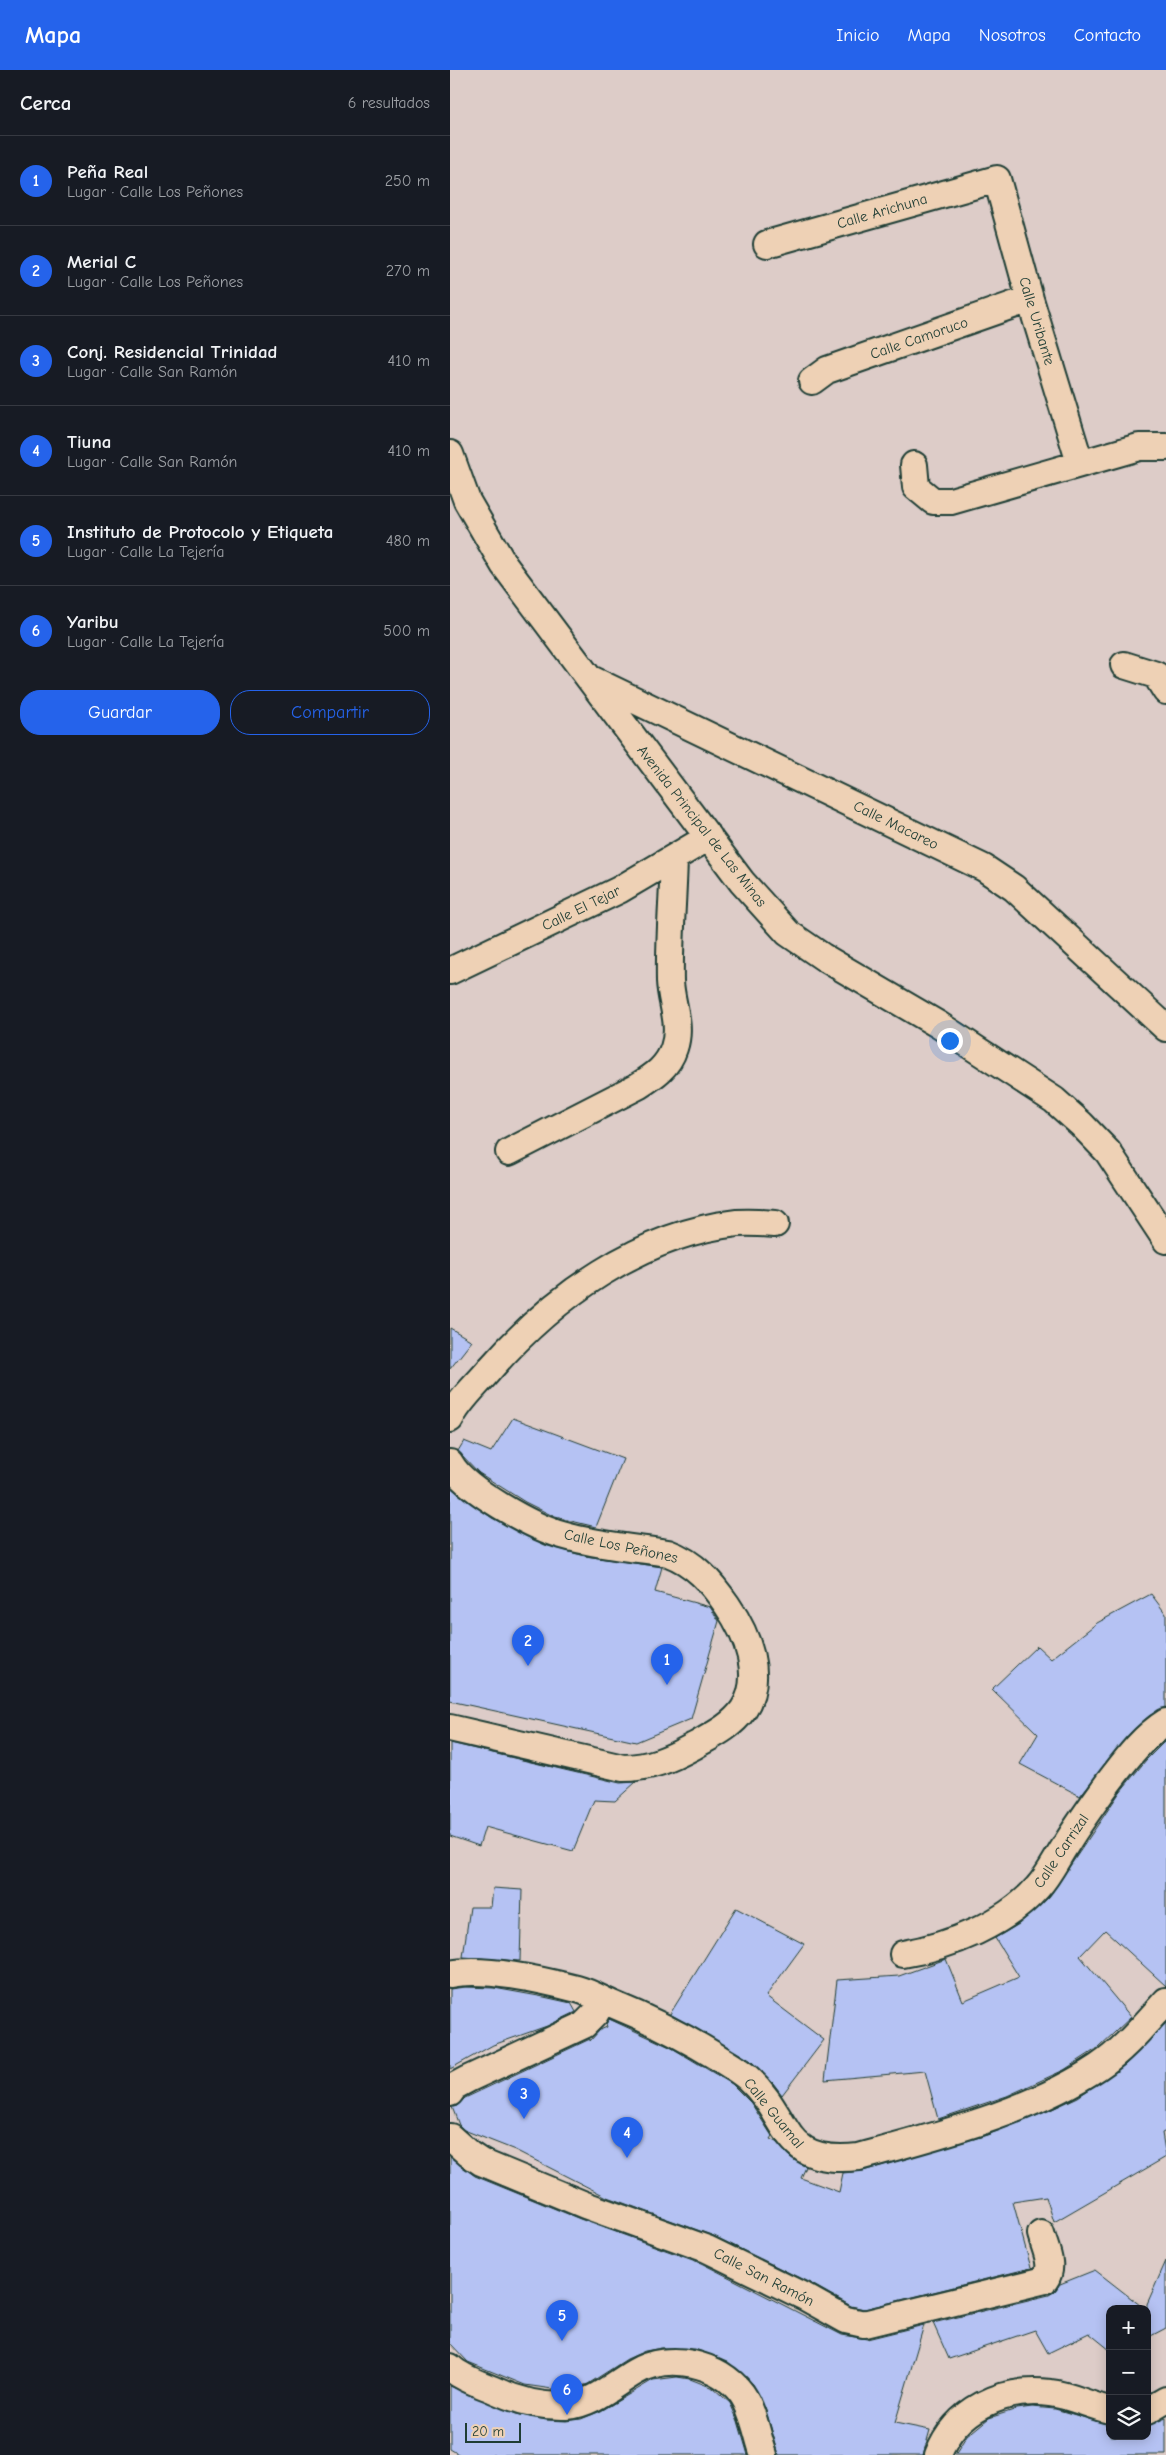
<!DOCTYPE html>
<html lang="es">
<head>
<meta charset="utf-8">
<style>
  :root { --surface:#171b24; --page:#20242c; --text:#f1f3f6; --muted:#9ea1a6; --line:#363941; --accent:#2563eb }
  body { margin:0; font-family:"Comic Neue",sans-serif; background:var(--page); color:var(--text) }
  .controls { position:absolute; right:15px; bottom:15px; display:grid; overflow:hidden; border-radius:10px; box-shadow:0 2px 12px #0003 }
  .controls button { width:45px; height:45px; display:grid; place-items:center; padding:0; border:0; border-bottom:1px solid var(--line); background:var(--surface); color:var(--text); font:25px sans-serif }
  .scale { position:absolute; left:15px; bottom:12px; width:56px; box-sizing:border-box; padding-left:5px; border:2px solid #1f3d34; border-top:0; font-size:14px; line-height:18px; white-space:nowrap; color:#1f3d34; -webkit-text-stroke:4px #eed1b5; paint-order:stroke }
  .you { position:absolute; left:499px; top:970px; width:18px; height:18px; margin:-12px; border:4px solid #fff; border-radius:50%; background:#1a73e8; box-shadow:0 0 0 8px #1a73e833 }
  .badge { display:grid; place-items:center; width:32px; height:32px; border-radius:50%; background:var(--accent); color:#fff; font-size:16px; font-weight:700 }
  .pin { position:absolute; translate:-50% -41px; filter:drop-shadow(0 1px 2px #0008) }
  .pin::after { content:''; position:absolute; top:26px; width:18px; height:15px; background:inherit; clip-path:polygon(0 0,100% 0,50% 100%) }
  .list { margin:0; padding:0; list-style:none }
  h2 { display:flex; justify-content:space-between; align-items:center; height:65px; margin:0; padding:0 20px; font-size:21px }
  h2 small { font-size:16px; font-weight:400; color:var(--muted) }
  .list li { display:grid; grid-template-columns:32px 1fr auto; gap:15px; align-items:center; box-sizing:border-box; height:90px; padding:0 20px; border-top:1px solid var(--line) }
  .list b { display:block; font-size:19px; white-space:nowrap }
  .list p { margin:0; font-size:16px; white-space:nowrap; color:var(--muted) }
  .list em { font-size:16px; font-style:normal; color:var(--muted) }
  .actions { display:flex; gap:10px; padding:15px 20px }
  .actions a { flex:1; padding:11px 0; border:1px solid var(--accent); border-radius:20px; text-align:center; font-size:18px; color:var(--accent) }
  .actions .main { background:var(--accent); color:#fff }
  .icon { flex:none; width:28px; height:28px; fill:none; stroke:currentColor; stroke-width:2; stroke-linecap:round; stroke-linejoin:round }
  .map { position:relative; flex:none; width:716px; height:2385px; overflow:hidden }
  header { display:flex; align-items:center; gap:30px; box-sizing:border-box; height:70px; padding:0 25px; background:var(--accent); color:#fff }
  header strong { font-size:24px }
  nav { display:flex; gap:28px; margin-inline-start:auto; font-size:18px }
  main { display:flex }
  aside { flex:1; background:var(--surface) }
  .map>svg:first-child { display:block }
</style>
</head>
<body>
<header>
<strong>Mapa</strong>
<nav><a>Inicio</a><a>Mapa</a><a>Nosotros</a><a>Contacto</a></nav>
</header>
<main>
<aside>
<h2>Cerca<small>6 resultados</small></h2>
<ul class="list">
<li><span class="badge">1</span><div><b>Peña Real</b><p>Lugar · Calle Los Peñones</p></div><em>250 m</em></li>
<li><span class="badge">2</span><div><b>Merial C</b><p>Lugar · Calle Los Peñones</p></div><em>270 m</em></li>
<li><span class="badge">3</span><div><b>Conj. Residencial Trinidad</b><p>Lugar · Calle San Ramón</p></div><em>410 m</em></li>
<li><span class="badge">4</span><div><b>Tiuna</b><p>Lugar · Calle San Ramón</p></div><em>410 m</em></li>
<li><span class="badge">5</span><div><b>Instituto de Protocolo y Etiqueta</b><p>Lugar · Calle La Tejería</p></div><em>480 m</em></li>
<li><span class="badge">6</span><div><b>Yaribu</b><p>Lugar · Calle La Tejería</p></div><em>500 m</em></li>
</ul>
<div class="actions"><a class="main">Guardar</a><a>Compartir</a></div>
</aside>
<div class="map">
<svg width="716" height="2385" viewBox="0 0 716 2385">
  <rect width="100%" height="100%" fill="#ddccc8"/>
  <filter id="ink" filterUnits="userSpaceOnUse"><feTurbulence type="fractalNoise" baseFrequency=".02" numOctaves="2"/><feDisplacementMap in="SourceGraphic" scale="10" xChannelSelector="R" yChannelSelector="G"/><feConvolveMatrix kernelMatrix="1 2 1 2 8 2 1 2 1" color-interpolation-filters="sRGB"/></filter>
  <g filter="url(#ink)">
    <path fill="#b5c2f3" stroke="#1f3d34" d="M0 1258 22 1271 0 1299Z
      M63 1348 173 1389 146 1457 105 1447 75 1432 29 1403 8 1381 14 1371 41 1382Z
      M0 1417 42 1448 95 1475 135 1486 212 1497 205 1522 260 1537 269 1551 241 1649 186 1672 0 1631Z
      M701 1524 716 1544V1637L699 1646 681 1662 630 1726 570 1694 588 1664 542 1619 587 1576 601 1589 647 1553Z
      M716 1670V1916L655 1860 630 1886 681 1947 648 1978 614 2000 557 2026 488 2049 475 2001 375 2010 387 1910 449 1906 496 1889 513 1931 569 1907 545 1868 569 1854 599 1827 670 1722 696 1690Z
      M0 1673 170 1713 186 1712 165 1731 144 1730 123 1781 35 1757 29 1776 0 1766Z
      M43 1818 72 1820 70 1891 13 1887 20 1837H41Z
      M286 1838 354 1874 316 1926 374 1970 332 2025 323 2013 300 1990 220 1944Z
      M15 1917 44 1918 94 1927 121 1933 126 1942 97 1956 43 1975 0 1999V1919Z
      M159 1949 222 1978 282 2014 301 2033 322 2066 320 2069 326 2072 340 2087 356 2097 351 2108 389 2122 393 2103 413 2101 537 2065 598 2041 628 2027 676 1994 716 1953V2061L712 2063 716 2087 604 2152 596 2127 563 2132 581 2198 414 2239 401 2236 360 2213 264 2166 157 2127 65 2080 14 2060 9 2055 2 2037 7 2036 15 2028 140 1969V1971L150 1960 157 1957 156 1954Z
      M0 2087 25 2106 130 2149 251 2193 392 2265 417 2269 474 2255 445 2353 480 2360 473 2385H329L316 2341 303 2314 277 2291 245 2279 212 2278 195 2281 177 2289 138 2314 116 2321 75 2315 18 2292 0 2273Z
      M716 2191V2258L697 2268V2234Z
      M645 2200 695 2239H660V2280L639 2263 598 2283 585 2260 499 2289 483 2253 599 2225 604 2222 610 2214Z
      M227 2307 240 2309 263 2318 280 2333 288 2351 298 2385H10L0 2379V2316L66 2344 96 2350 117 2351 131 2349 151 2341 203 2310Z
      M582 2337 605 2339 660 2355V2366H697V2356L716 2348V2385H505L517 2366 539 2348 567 2339Z"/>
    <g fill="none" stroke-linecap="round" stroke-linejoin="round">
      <g stroke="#1f3d34" stroke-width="30">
        <path id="minor" d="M317 174 547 109 580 229 630 393
          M362 311 377 300 580 229
          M0 384 17 431 54 495 292 812 338 863 373 887 489 955 604 1030 631 1054 658 1082 716 1170
          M464 395 466 417 483 431H501L689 377H716
          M674 595 706 605 716 621
          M143 610 534 798 564 818 716 958
          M0 901 169 820 259 767
          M59 1082 188 1016C204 1006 218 997 224 978 232 954 221 934 220 911 219 870 223 829 224 788
          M0 1349C10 1329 26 1316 40 1299 103 1227 190 1164 287 1153 300 1152 313 1153 325 1154
          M0 1393C14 1419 83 1457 112 1465 146 1475 183 1478 218 1483 245 1493 261 1512 277 1535 297 1564 315 1607 293 1640 281 1657 261 1666 244 1676 220 1689 200 1698 173 1698L0 1658
          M453 1884C500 1876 556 1854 588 1817 599 1805 606 1790 615 1776 628 1754 643 1734 658 1713 675 1691 692 1667 716 1652
          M0 1904C33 1897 93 1910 127 1919 139 1922 151 1929 162 1934 199 1949 233 1966 267 1987 278 1994 289 2000 298 2008 343 2049 329 2096 409 2087 488 2065 579 2043 648 1997 674 1980 695 1954 716 1931
          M0 2023 5 2016 18 2009 134 1955 145 1944 153 1930
          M0 2067 19 2084 31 2092 135 2135 257 2179 353 2226 396 2250 414 2254 595 2210C605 2196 595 2179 591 2164
          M0 2297C11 2308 30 2314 44 2320 66 2330 93 2337 117 2336 143 2334 164 2314 185 2302 219 2282 269 2293 292 2324 304 2341 307 2366 314 2385
          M697 2341 716 2330
          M488 2385C505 2340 552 2317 600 2323 620 2325 640 2336 660 2340"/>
      </g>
      <use href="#minor" stroke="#eed1b5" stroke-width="26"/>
    </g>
  </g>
  <g text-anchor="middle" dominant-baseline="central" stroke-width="4" stroke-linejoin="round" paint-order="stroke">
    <g font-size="15" fill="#1f3d34" stroke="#eed1b5">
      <text transform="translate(432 141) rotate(-16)">Calle Arichuna</text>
      <text transform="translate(587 251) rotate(73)">Calle Uribante</text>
      <text transform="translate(469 268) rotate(-19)">Calle Camoruco</text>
      <text transform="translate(446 755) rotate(26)">Calle Macareo</text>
      <text transform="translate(252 756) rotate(52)">Avenida Principal de Las Minas</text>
      <text transform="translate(131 838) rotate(-26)">Calle El Tejar</text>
      <text transform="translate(171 1476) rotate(12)">Calle Los Peñones</text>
      <text transform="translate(611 1781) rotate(-56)">Calle Carrizal</text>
      <text transform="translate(324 2043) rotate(51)">Calle Guamal</text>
      <text transform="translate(314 2207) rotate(27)">Calle San Ramón</text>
    </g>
  </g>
</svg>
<div class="controls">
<button>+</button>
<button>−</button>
<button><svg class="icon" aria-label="layers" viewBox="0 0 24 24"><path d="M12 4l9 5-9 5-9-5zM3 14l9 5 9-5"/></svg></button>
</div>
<div class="scale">20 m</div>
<div class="you"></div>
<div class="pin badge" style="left:217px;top:1615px">1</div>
<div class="pin badge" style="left:78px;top:1596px">2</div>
<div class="pin badge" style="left:74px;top:2049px">3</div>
<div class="pin badge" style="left:177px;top:2088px">4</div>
<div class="pin badge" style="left:112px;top:2271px">5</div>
<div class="pin badge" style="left:117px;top:2345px">6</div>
</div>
</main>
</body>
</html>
